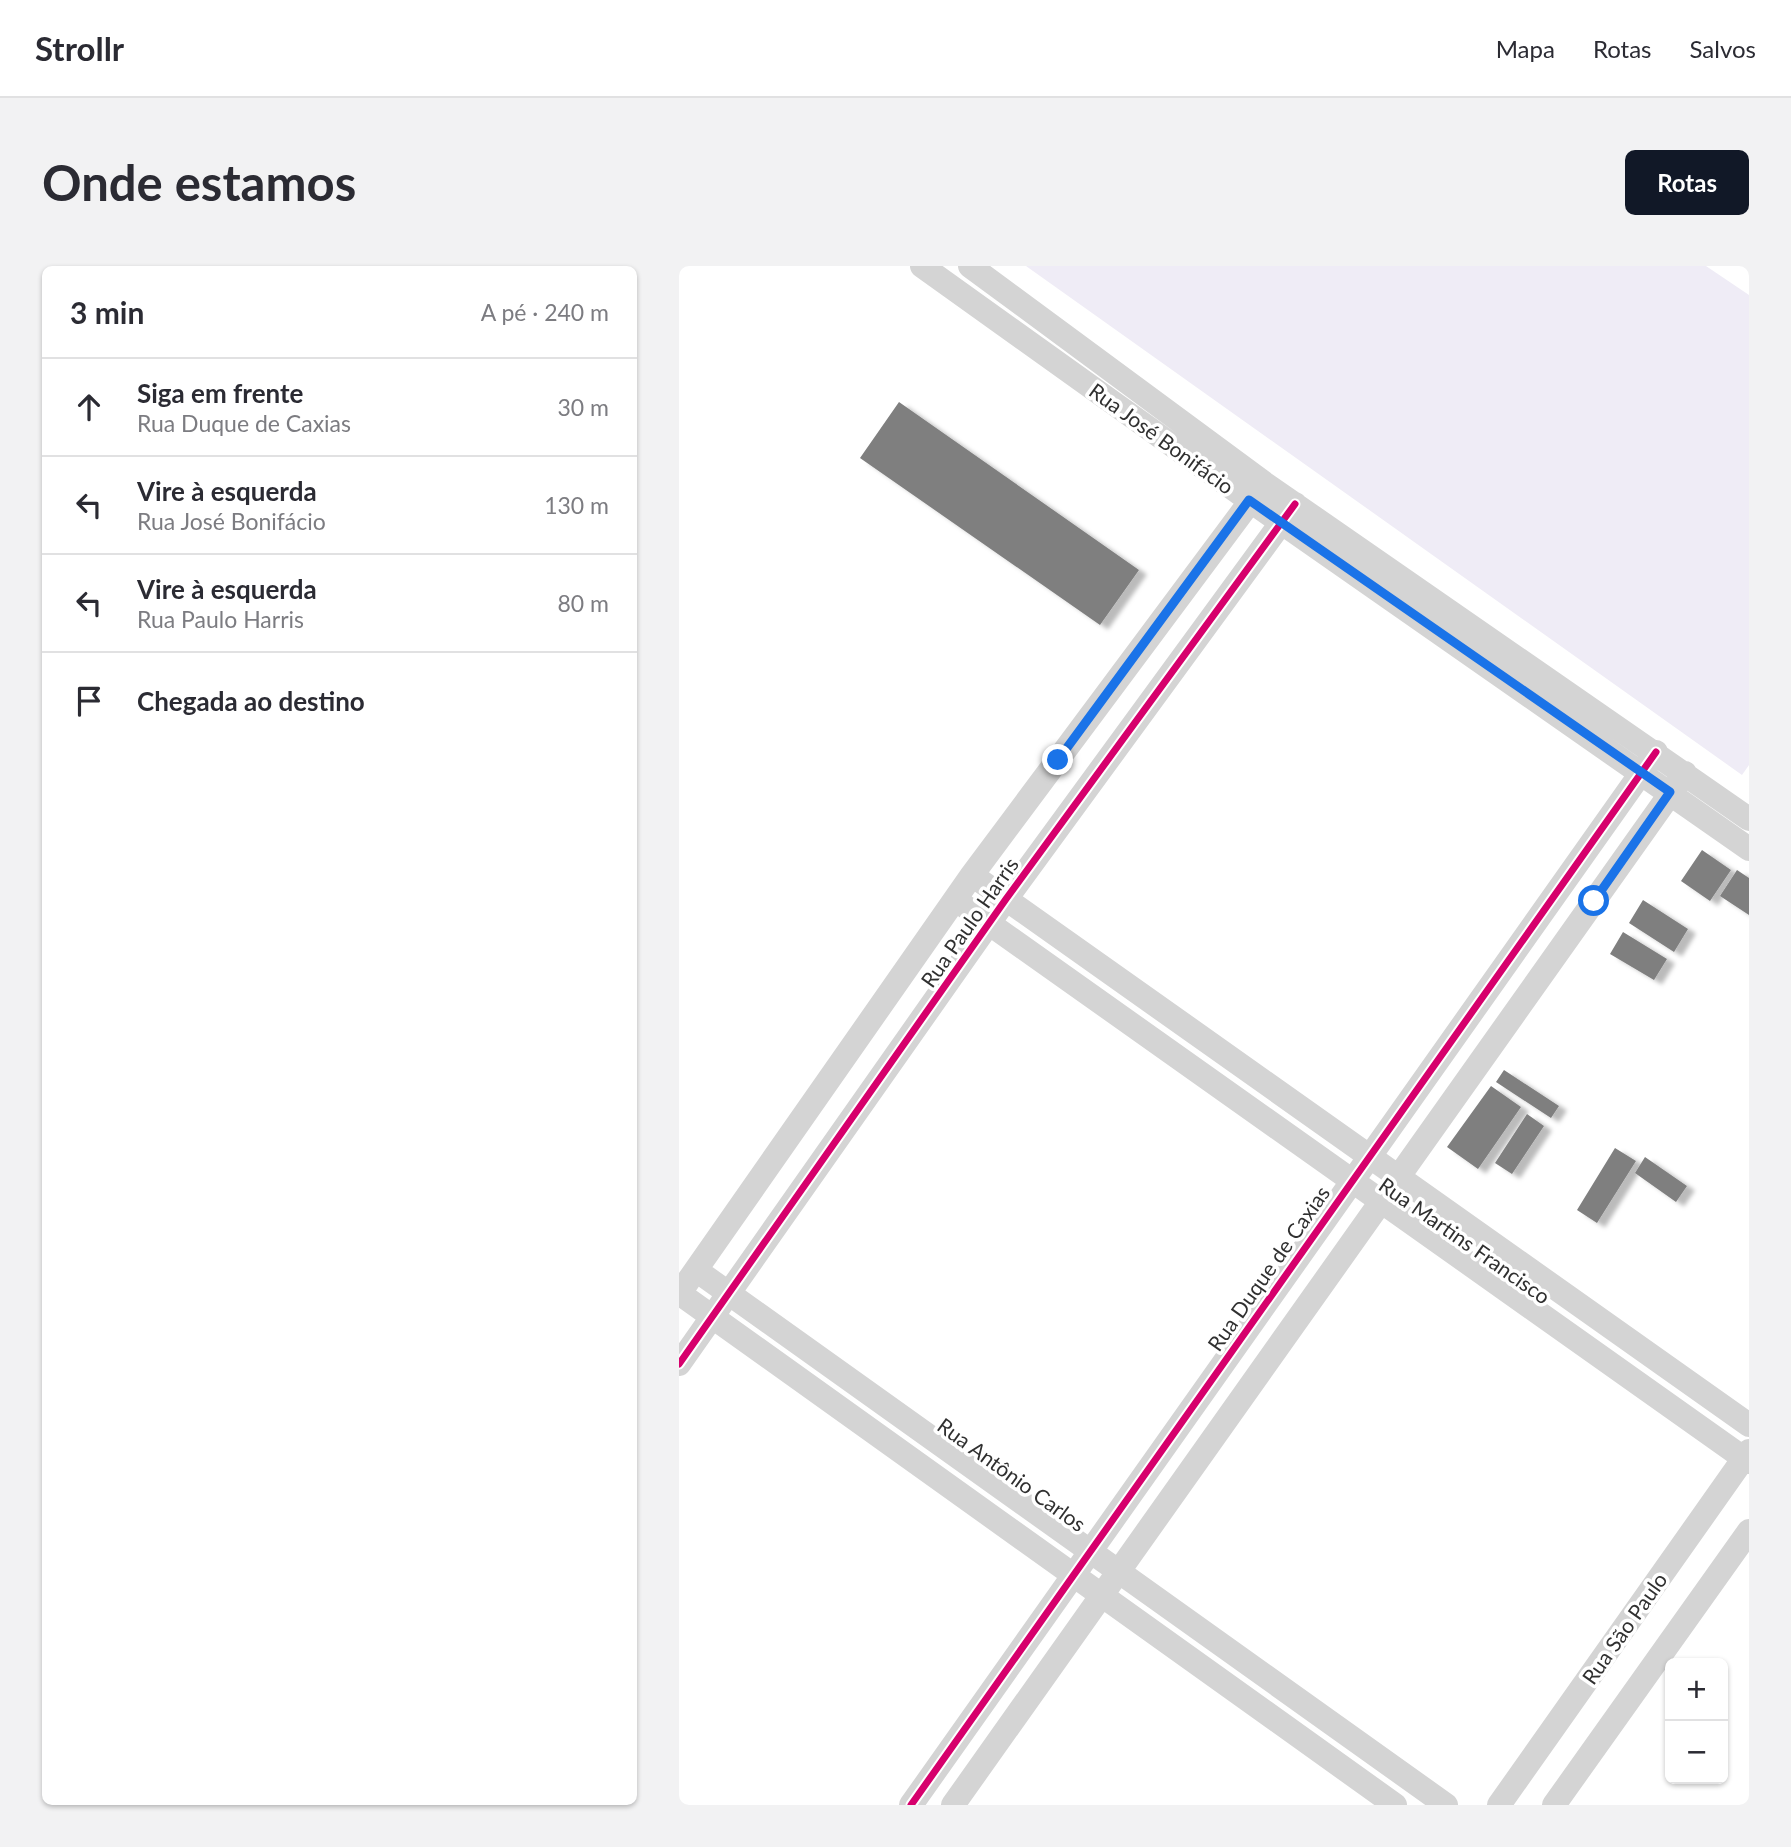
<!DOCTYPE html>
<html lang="pt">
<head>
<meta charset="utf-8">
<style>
  :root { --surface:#fff; --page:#f2f2f3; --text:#2b2b33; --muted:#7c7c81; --line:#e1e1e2; --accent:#111827 }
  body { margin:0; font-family:Lato,sans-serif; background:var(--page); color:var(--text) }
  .controls { position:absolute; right:21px; bottom:21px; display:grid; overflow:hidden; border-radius:10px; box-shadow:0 2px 5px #0004 }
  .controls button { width:63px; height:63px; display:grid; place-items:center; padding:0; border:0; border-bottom:2px solid var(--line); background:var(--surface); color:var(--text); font:35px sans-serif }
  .stop { position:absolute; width:21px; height:21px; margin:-16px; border:5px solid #1a73e8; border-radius:50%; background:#fff }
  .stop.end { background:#1a73e8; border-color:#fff; box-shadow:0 2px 7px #0008 }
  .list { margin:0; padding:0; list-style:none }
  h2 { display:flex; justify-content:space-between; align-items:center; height:91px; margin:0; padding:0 28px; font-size:30px }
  h2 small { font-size:23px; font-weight:400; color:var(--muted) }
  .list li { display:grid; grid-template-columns:46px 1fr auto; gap:21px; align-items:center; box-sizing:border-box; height:98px; padding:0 28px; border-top:2px solid var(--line) }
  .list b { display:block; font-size:26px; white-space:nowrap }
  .list p { margin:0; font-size:23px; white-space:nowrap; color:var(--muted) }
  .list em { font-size:23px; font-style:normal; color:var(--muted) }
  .icon { flex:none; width:38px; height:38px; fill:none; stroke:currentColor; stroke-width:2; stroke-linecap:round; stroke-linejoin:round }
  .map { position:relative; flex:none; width:1070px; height:1539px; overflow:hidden; border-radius:10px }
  header { display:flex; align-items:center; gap:42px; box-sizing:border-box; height:98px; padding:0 35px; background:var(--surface); border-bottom:2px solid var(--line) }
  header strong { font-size:33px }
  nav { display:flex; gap:38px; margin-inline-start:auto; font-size:24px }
  .intro { display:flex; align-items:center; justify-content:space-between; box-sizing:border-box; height:168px; padding:0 42px }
  h1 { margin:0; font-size:49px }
  .button { padding:18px 32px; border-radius:10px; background:var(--accent); color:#fff; font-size:24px; font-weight:700 }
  main { display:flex; gap:42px; padding:0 42px }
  aside { flex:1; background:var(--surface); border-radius:10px; box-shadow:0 2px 5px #0004 }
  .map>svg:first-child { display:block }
</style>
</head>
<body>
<header>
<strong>Strollr</strong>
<nav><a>Mapa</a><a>Rotas</a><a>Salvos</a></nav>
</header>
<div class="intro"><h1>Onde estamos</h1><a class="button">Rotas</a></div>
<main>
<aside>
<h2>3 min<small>A pé · 240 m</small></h2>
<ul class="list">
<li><svg class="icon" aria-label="ahead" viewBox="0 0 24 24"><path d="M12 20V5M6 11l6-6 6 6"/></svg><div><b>Siga em frente</b><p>Rua Duque de Caxias</p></div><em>30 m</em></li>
<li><svg class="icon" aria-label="left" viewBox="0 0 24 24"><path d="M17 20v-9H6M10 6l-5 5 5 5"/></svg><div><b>Vire à esquerda</b><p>Rua José Bonifácio</p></div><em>130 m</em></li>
<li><svg class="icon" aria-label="left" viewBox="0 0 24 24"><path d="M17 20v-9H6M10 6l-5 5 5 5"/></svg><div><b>Vire à esquerda</b><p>Rua Paulo Harris</p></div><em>80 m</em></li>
<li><svg class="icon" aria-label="arrive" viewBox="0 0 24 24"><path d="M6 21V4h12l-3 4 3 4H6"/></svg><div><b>Chegada ao destino</b></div></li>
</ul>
</aside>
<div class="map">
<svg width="1070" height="1539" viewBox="0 0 1070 1539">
  <defs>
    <filter id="shadow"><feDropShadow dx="8" dy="4.5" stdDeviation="2" flood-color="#0004"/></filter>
  </defs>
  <rect width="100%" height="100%" fill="#fff"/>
  <path fill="#efecf6" d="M347 0H1027L1070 29V499L1063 509Z"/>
  <path fill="#7f7f7f" filter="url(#shadow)" d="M220 136 460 304 421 359 181 192Z
    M1023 584 1052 604 1031 635 1002 615Z
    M1058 604 1070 612V649L1041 630Z
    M964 634 1009 663 995 686 950 657Z
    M944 666 988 693 975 714 931 688Z
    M825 804 880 840 872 852 817 816Z
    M812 820 842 841 799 903 768 881Z
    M848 848 865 860 833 908 816 897Z
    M936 882 957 895 918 957 898 944Z
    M966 891 1008 920 997 936 956 907Z"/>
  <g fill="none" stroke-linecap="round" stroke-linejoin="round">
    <path stroke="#d4d4d4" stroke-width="24" d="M243 0 570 234 1070 583
      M291 0 585 217 1070 553
      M293 609 1070 1159
      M277 634 1070 1196
      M17 1004 767 1539
      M0 1027 716 1539
      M0 1028 293 609 585 217
      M0 1098 327 633 616 238
      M232 1539 977 486
      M274 1539 1006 507
      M820 1539 1070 1185
      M875 1539 1070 1265"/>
    <g stroke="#fff" stroke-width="11">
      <path id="cycleway" d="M0 1098 327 633 616 238
        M232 1539 977 486"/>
    </g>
    <use href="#cycleway" stroke="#d6006c" stroke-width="7"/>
  </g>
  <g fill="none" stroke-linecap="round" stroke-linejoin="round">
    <path stroke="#1a73e8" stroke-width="9" d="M379 494 570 234 991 526 915 635"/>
  </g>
  <g text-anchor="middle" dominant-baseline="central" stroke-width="7" stroke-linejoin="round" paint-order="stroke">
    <g font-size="21" fill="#303030" stroke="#fff">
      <text transform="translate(483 172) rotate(36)">Rua José Bonifácio</text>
      <text transform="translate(290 656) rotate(-55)">Rua Paulo Harris</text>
      <text transform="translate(786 974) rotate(35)">Rua Martins Francisco</text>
      <text transform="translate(589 1002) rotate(-55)">Rua Duque de Caxias</text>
      <text transform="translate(333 1208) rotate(36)">Rua Antônio Carlos</text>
      <text transform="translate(945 1362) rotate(-55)">Rua São Paulo</text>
    </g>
  </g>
</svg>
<div class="controls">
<button>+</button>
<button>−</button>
</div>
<div class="stop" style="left:915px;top:635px"></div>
<div class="stop end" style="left:379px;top:494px"></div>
</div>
</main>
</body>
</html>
